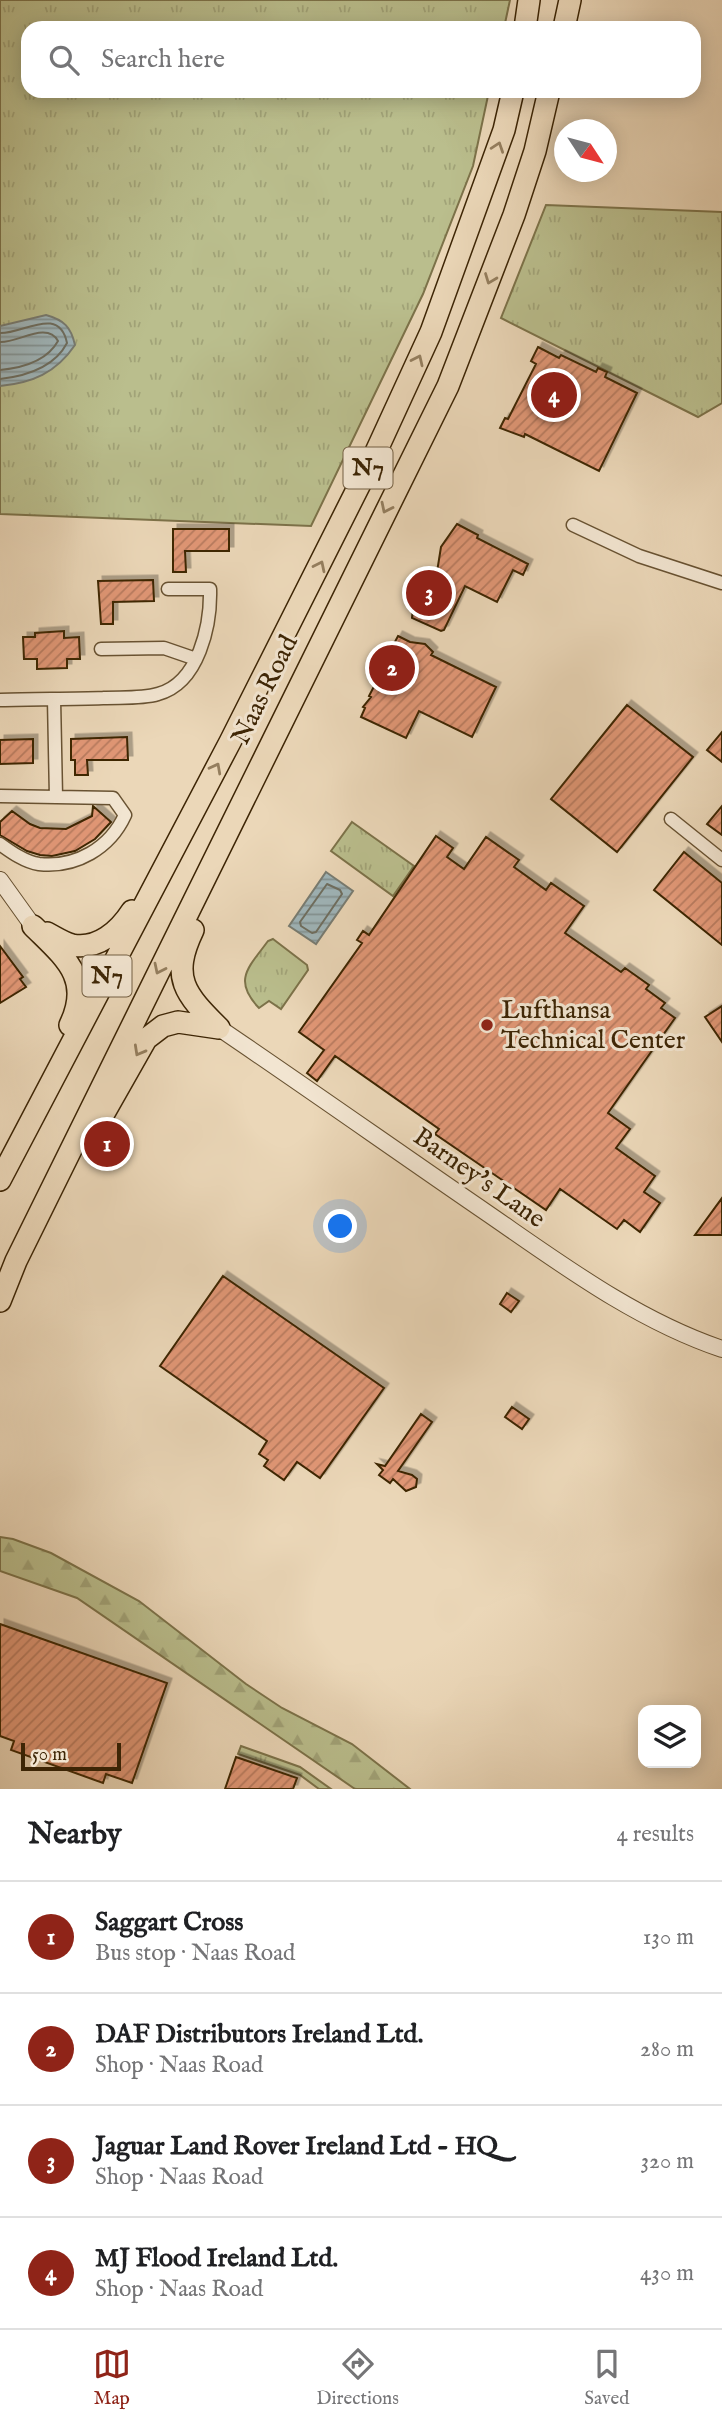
<!DOCTYPE html>
<html lang="en">
<head>
<meta charset="utf-8">
<style>
  :root { --surface:#fff; --page:#f6f6f6; --text:#202124; --muted:#757577; --line:#e0e0e0; --accent:#8f2418 }
  body { margin:0; font-family:"IM FELL English",serif; background:var(--page); color:var(--text) }
  .controls { position:absolute; right:21px; bottom:21px; display:grid; overflow:hidden; border-radius:14px; box-shadow:0 4px 18px #0003 }
  .controls button { width:63px; height:63px; display:grid; place-items:center; padding:0; border:0; border-bottom:2px solid var(--line); background:var(--surface); color:var(--text); font:35px sans-serif }
  .compass { position:absolute; left:554px; top:119px; width:63px; height:63px; border-radius:50%; background:var(--surface); box-shadow:0 4px 18px #0003; rotate:126deg }
  .scale { position:absolute; left:21px; bottom:18px; width:100px; box-sizing:border-box; padding-left:7px; border:4px solid #3d2505; border-top:0; font-size:19px; line-height:24px; white-space:nowrap; color:#3d2505; -webkit-text-stroke:5px #f2e5d1; paint-order:stroke }
  .you { position:absolute; left:341px; top:1227px; width:24px; height:24px; margin:-18px; border:5px solid #fff; border-radius:50%; background:#1a73e8; box-shadow:0 0 0 10px #1a73e833 }
  .badge { display:grid; place-items:center; width:46px; height:46px; border-radius:50%; background:var(--accent); color:#fff; font-size:23px; font-weight:700 }
  .pin { position:absolute; translate:-50% -50%; border:4px solid #fff; box-shadow:0 2px 7px #0006 }
  .list { margin:0; padding:0; list-style:none }
  h2 { display:flex; justify-content:space-between; align-items:center; height:91px; margin:0; padding:0 28px; font-size:30px }
  h2 small { font-size:23px; font-weight:400; color:var(--muted) }
  .list li { display:grid; grid-template-columns:46px 1fr auto; gap:21px; align-items:center; box-sizing:border-box; height:112px; padding:0 28px; border-top:2px solid var(--line) }
  .list b { display:block; font-size:26px; white-space:nowrap }
  .list p { margin:0; font-size:23px; white-space:nowrap; color:var(--muted) }
  .list em { font-size:23px; font-style:normal; color:var(--muted) }
  .icon { flex:none; width:38px; height:38px; fill:none; stroke:currentColor; stroke-width:2; stroke-linecap:round; stroke-linejoin:round }
  .map { position:relative; flex:none; width:722px; height:1789px; overflow:hidden }
  .search { position:absolute; background:var(--surface); box-shadow:0 4px 18px #0003; left:21px; right:21px; top:21px; height:77px; display:flex; align-items:center; gap:18px; box-sizing:border-box; padding:0 24px; border-radius:21px; color:var(--muted); font-size:26px }
  .sheet { height:539px; background:var(--surface) }
  nav { display:flex; justify-content:space-around; align-items:center; box-sizing:border-box; height:98px; border-top:2px solid var(--line); background:var(--surface); font-size:19px; color:var(--muted) }
  nav a { display:grid; justify-items:center; gap:4px }
  nav .on { color:var(--accent) }
  .map>svg:first-child { display:block }
</style>
</head>
<body>
<div class="map">
<svg width="722" height="1789" viewBox="0 0 722 1789">
  <defs>
    <pattern id="grass-tufts" width="24" height="20" patternUnits="userSpaceOnUse" patternTransform="scale(1.75)"><rect width="24" height="20" fill="#babe8d"/><path d="M3 7l-1-3M5 7V3M7 7l1-3M15 17l-1-3M17 17v-4M19 17l1-3" fill="none" stroke="#a1a378"/></pattern>
    <pattern id="forest-firs" width="22" height="20" patternUnits="userSpaceOnUse" patternTransform="scale(1.75)"><rect width="22" height="20" fill="#babe8d"/><path d="M5 1l3.5 6h-7zM16 11l3.5 6h-7z" fill="#a1a378"/></pattern>
    <pattern id="water-rules" width="6" height="5" patternUnits="userSpaceOnUse" patternTransform="scale(1.75)"><rect width="6" height="5" fill="#9fb6bb"/><path d="M0 2.5h6" fill="none" stroke="#839496"/></pattern>
    <pattern id="building-hatch" width="6" height="6" patternUnits="userSpaceOnUse" patternTransform="scale(1.75)"><rect width="6" height="6" fill="#e19776"/><path d="M-1 1l2-2M0 6l6-6M5 7l2-2" fill="none" stroke="#b87b5f"/></pattern>
    <filter id="shadow"><feDropShadow dx="4.5" dy="-4.5" stdDeviation="0" flood-color="#0004"/></filter>
  </defs>
  <rect width="100%" height="100%" fill="#ebd7b8"/>
  <filter id="stains"><feTurbulence type="fractalNoise" baseFrequency=".00286" numOctaves="4"/><feColorMatrix values="0 0 0 0 .2 0 0 0 0 .09 0 0 0 0 .02 0 0 0 .5 -.17"/></filter>
  <radialGradient id="worn" r=".72"><stop offset=".6" stop-color="#630" stop-opacity="0"/><stop offset="1" stop-color="#630" stop-opacity=".3"/></radialGradient>
  <path fill="url(#grass-tufts)" stroke="#7c7249" stroke-width="2" d="M0 0H510L504 28H28V91H489L473 166 423 294 311 526 0 514Z
    M546 205 722 212V403L698 417 501 318Z
    M352 822 414 866 393 896 331 851Z
    M273 939 307 965 308 970 281 1009 269 1001 259 1008C232 980 249 967 268 941Z
    M241 1746 300 1767 331 1789H319L300 1775 238 1754Z"/>
  <path fill="url(#forest-firs)" stroke="#7c7249" stroke-width="2" d="M0 1537 13 1539 51 1553 139 1601 246 1684 282 1708 352 1744 410 1789H355L77 1598 0 1571Z"/>
  <path fill="url(#water-rules)" stroke="#787c72" stroke-width="2" d="M46 315C64 320 71 327 75 345 56 373 32 383 0 386V326Z
    M326 872 353 891 316 944 289 926Z"/>
  <g fill="none" stroke-linecap="round" stroke-linejoin="round">
    <path stroke="#6e6e60" stroke-width="2" d="M0 333C23 334 59 305 67 343 54 368 26 376 0 379
      M0 342C18 343 47 321 58 341 47 361 21 368 0 370
      M327 884 340 890 342 894 316 932 312 933 301 926 300 922Z"/>
  </g>
  <path fill="url(#building-hatch)" stroke="#3d2505" stroke-width="2" filter="url(#shadow)" d="M538 347 559 358 561 355 596 372 598 368 607 372 605 377 637 393 599 471 525 434 524 437 500 428 505 418 508 419 536 364 531 361Z
    M457 524 478 535 477 538 528 564 523 575 513 570 497 602 465 586 444 630 441 631 412 618 413 608 417 596 437 572 441 547Z
    M173 529H229V551H185L186 572H173Z
    M153 580 154 601 113 602V624H101L98 581Z
    M64 631V638L79 637 80 659H67V668L37 669V659H24L23 637H35V633Z
    M398 636 410 642 425 644 433 652 431 655 496 687 472 737 419 711 406 738 361 717 365 708 363 707 371 697 369 696 381 673 379 672Z
    M627 705 693 757 617 852 551 799Z
    M722 732V762L707 750Z
    M127 737 128 760H87L88 775H75V760H71V739Z
    M33 739V763L0 764V740Z
    M93 806 111 822 95 839 75 851 52 856 40 855 27 851 0 835V822L12 811 30 824 40 828 66 829 92 816Z
    M722 806V835L707 824Z
    M436 836 453 848 447 857 464 869 486 837 519 860 514 867 546 890 551 883 584 906 565 933 621 972 625 968 649 985 646 989 665 1003 661 1008 675 1018 608 1113 630 1129 616 1148 655 1176 644 1192 660 1203 640 1232 624 1220 617 1229 560 1189 546 1210 435 1134 439 1129 335 1056 317 1081 307 1073 324 1050 299 1032 362 943 357 940 363 931 369 935Z
    M684 852 722 883V945L654 890Z
    M0 946 23 977 20 979 26 987 0 1003Z
    M722 1006V1042L705 1017Z
    M722 1198V1235H695Z
    M223 1276 384 1388 320 1478 297 1462 284 1480 264 1466 268 1460 259 1454 267 1441 160 1366Z
    M507 1293 519 1301 511 1312 500 1304Z
    M512 1407 529 1419 522 1429 505 1417Z
    M421 1414 432 1422 398 1471 412 1475 417 1479 416 1487 406 1491 393 1479 390 1483 379 1475 383 1470 377 1464 385 1466Z
    M0 1624 167 1683 132 1783 106 1774 103 1783 11 1750 14 1741 0 1736Z
    M236 1757 297 1778 293 1789H225Z"/>
  <g fill="none" stroke-linecap="round" stroke-linejoin="round">
    <g stroke="#685232" stroke-width="15">
      <path id="minor" d="M573 525 639 556 722 583
        M101 649 164 648 196 659
        M54 699 56 797
        M0 700C34 699 69 699 103 698 121 697 141 699 158 694 199 683 211 625 210 589H168
        M0 796 113 798 125 815C110 848 76 868 39 864 25 862 11 852 0 844
        M671 819 722 860"/>
    </g>
    <g stroke="#685232" stroke-width="18">
      <path id="tertiary" d="M0 880 33 926
        M219 1028C309 1089 398 1152 487 1213 561 1264 636 1320 722 1349"/>
    </g>
    <g stroke="#3d2505" stroke-width="24">
      <path id="trunk" d="M525 28 529 0
        M564 28 570 0
        M33 926C64 957 93 978 70 1025
        M193 930C170 978 185 994 219 1028
        M47 933C55 937 64 943 72 945 98 950 119 931 132 911
        M91 1136 146 1039 163 1026 178 1022 219 1028
        M0 1180 230 742 375 454 431 332 504 130 513 91
        M0 1301 16 1261 448 386 514 215 535 151 549 91"/>
    </g>
    <use href="#minor" stroke="#f2e5d1" stroke-width="12"/>
    <use href="#tertiary" stroke="#f2e5d1" stroke-width="16"/>
    <use href="#trunk" stroke="#ebd7b8" stroke-width="21"/>
  </g>
  <defs><path id="oneway-chevron" d="M-2-3.5L2.5 0L-2 3.5" fill="none" stroke-width="1.6" stroke-linecap="round" stroke-linejoin="round" transform="scale(1.75)"/></defs>
  <g stroke="#947e5e">
    <use href="#oneway-chevron" transform="translate(498 147) rotate(-71)"/>
    <use href="#oneway-chevron" transform="translate(490 279) rotate(111)"/>
    <use href="#oneway-chevron" transform="translate(418 360) rotate(-65)"/>
    <use href="#oneway-chevron" transform="translate(386 508) rotate(116)"/>
    <use href="#oneway-chevron" transform="translate(320 566) rotate(-64)"/>
    <use href="#oneway-chevron" transform="translate(216 768) rotate(-62)"/>
    <use href="#oneway-chevron" transform="translate(159 969) rotate(116)"/>
    <use href="#oneway-chevron" transform="translate(139 1051) rotate(119)"/>
  </g>
  <circle fill="#8f2418" stroke="#f2e5d1" stroke-width="2.5" cx="487" cy="1025" r="7"/>
  <g text-anchor="middle" dominant-baseline="central" stroke-width="6" stroke-linejoin="round" paint-order="stroke">
    <g fill="#f2e5d1" stroke="#735f42" stroke-width="2">
      <rect x="343.5" y="447.5" width="49" height="41" rx="5"/>
      <rect x="82.5" y="955.5" width="49" height="41" rx="5"/>
    </g>
    <g font-size="24" font-weight="bold" fill="#3d2505">
      <text x="368" y="468">N7</text>
      <text x="107" y="976">N7</text>
    </g>
    <g font-size="26" fill="#3d2505" stroke="#f2e5d1">
      <text transform="translate(265 690) rotate(-64)">Naas Road</text>
      <text transform="translate(479 1178) rotate(35)">Barney's Lane</text>
    </g>
    <g font-size="26" fill="#3d2505" stroke="#f2e5d1" text-anchor="start">
      <text x="501" y="1010">Lufthansa<tspan x="501" dy="30">Technical Center</tspan></text>
    </g>
  </g>
  <rect width="100%" height="100%" filter="url(#stains)"/>
  <rect width="100%" height="100%" fill="url(#worn)"/>
</svg>
<div class="controls">
<button><svg class="icon" aria-label="layers" viewBox="0 0 24 24"><path d="M12 4l9 5-9 5-9-5zM3 14l9 5 9-5"/></svg></button>
</div>
<svg class="compass" viewBox="-18 -18 36 36"><path d="M0-13l5 13h-10z" fill="#e53935"/><path d="M0 13l5-13h-10z" fill="#757577"/></svg>
<div class="scale">50 m</div>
<div class="you"></div>
<div class="pin badge" style="left:107px;top:1144px">1</div>
<div class="pin badge" style="left:392px;top:668px">2</div>
<div class="pin badge" style="left:429px;top:593px">3</div>
<div class="pin badge" style="left:554px;top:395px">4</div>
<div class="search"><svg class="icon" aria-label="search" viewBox="0 0 24 24"><circle cx="10" cy="10" r="6"/><path d="M15 15l6 6"/></svg>Search here</div>
</div>
<section class="sheet">
<h2>Nearby<small>4 results</small></h2>
<ul class="list">
<li><span class="badge">1</span><div><b>Saggart Cross</b><p>Bus stop · Naas Road</p></div><em>130 m</em></li>
<li><span class="badge">2</span><div><b>DAF Distributors Ireland Ltd.</b><p>Shop · Naas Road</p></div><em>280 m</em></li>
<li><span class="badge">3</span><div><b>Jaguar Land Rover Ireland Ltd - HQ</b><p>Shop · Naas Road</p></div><em>320 m</em></li>
<li><span class="badge">4</span><div><b>MJ Flood Ireland Ltd.</b><p>Shop · Naas Road</p></div><em>430 m</em></li>
</ul>
</section>
<nav>
<a class="on"><svg class="icon" aria-label="map" viewBox="0 0 24 24"><path d="M3 6l6-2 6 2 6-2v14l-6 2-6-2-6 2zM9 4v14M15 6v14"/></svg>Map</a>
<a><svg class="icon" aria-label="directions" viewBox="0 0 24 24"><path d="M12 3l9 9-9 9-9-9zM9 14v-3h6M13 9l2 2-2 2"/></svg>Directions</a>
<a><svg class="icon" aria-label="saved" viewBox="0 0 24 24"><path d="M7 4h10v16l-5-4-5 4z"/></svg>Saved</a>
</nav>
</body>
</html>
